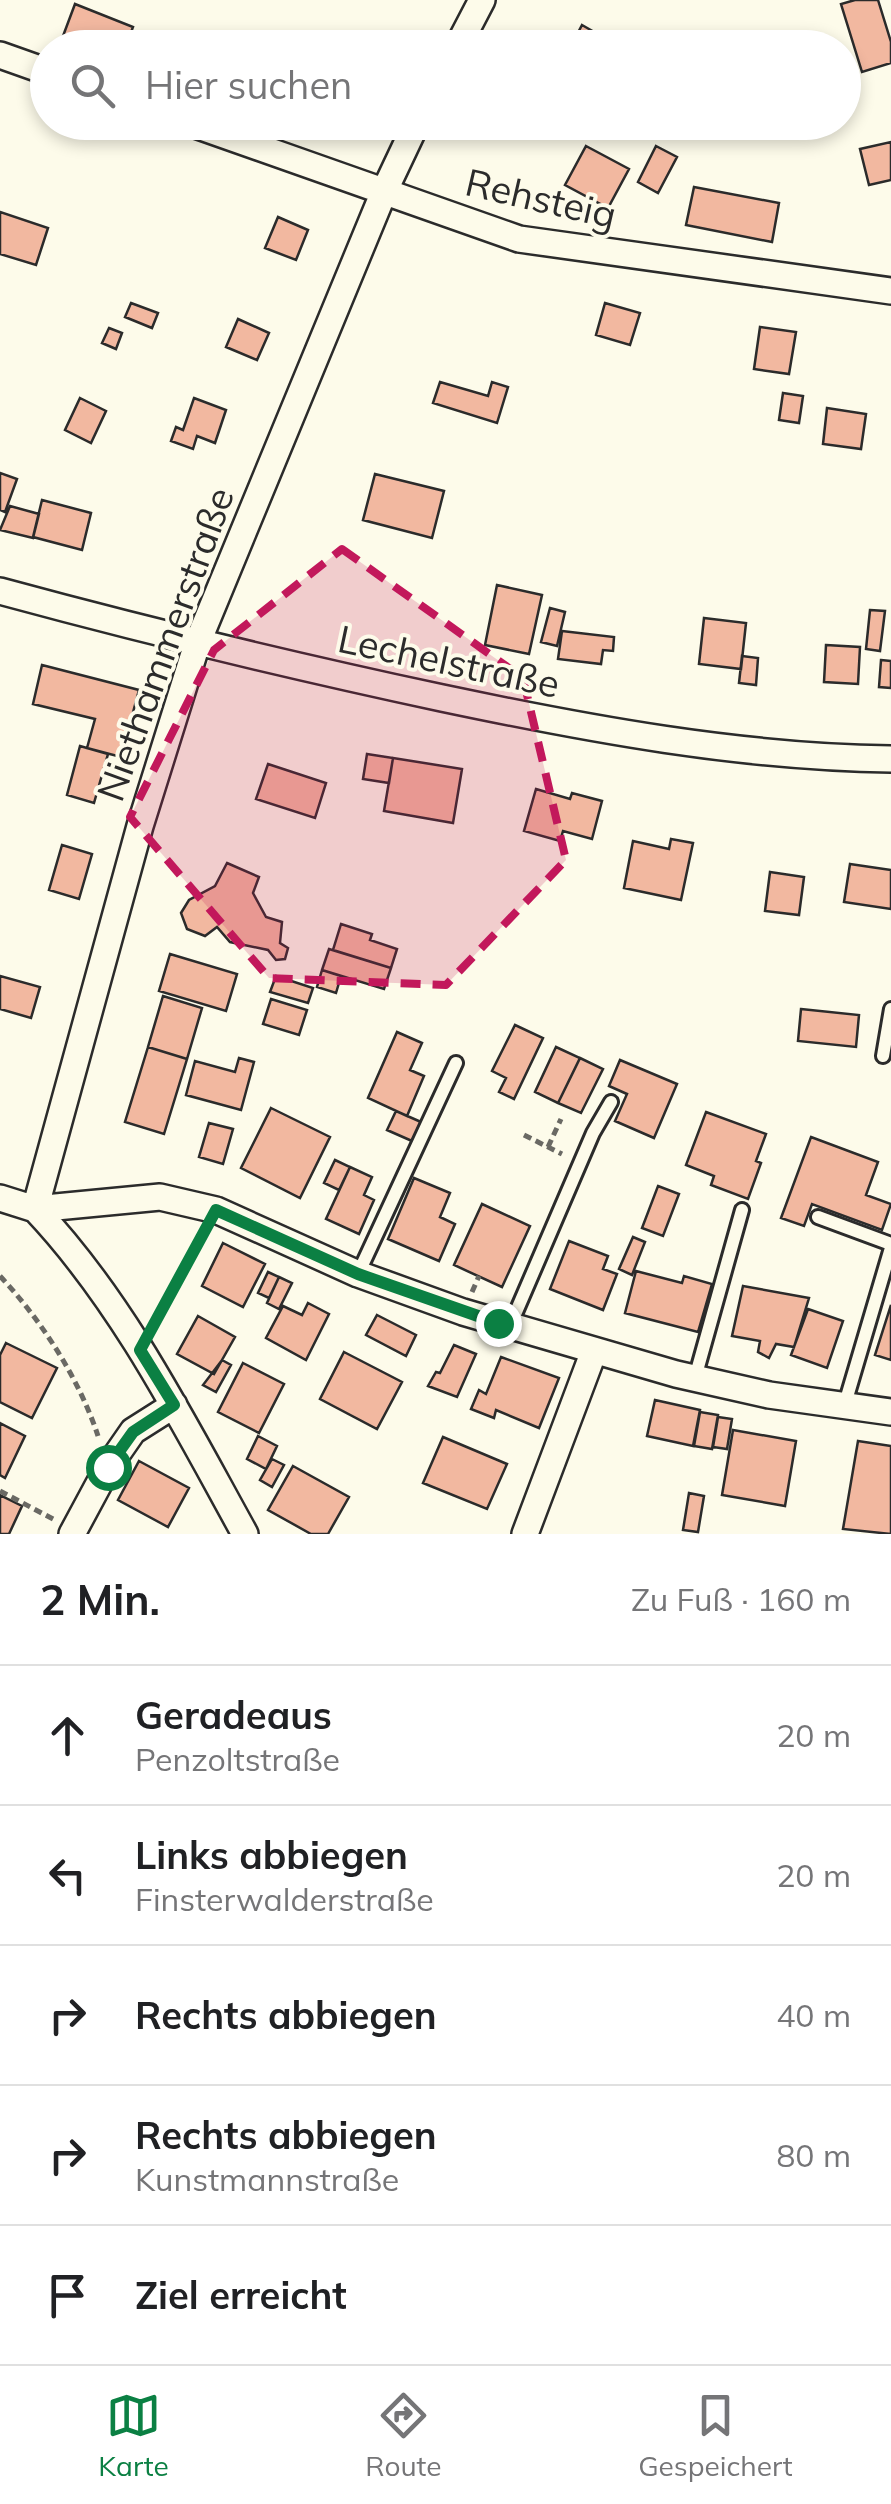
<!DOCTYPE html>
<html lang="de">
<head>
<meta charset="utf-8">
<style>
  :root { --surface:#fff; --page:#f2f2f2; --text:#202124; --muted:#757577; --line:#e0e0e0; --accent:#0b8043 }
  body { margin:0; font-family:Mulish,sans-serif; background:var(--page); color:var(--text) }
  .stop { position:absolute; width:30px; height:30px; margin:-22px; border:8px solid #0b8043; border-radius:50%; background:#fff }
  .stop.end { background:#0b8043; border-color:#fff; box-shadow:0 2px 10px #0008 }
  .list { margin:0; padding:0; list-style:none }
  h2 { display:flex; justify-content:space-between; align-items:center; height:130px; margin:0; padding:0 40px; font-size:42px }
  h2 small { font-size:32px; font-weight:400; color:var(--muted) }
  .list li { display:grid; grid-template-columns:65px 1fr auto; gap:30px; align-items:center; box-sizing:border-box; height:140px; padding:0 40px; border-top:2px solid var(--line) }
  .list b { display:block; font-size:38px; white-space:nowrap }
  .list p { margin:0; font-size:32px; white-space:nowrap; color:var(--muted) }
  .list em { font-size:32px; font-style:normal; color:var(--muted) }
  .icon { flex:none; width:55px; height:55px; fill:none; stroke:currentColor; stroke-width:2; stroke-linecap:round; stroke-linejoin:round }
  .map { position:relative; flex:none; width:891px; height:1534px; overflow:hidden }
  .search { position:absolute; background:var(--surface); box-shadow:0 5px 15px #0003; left:30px; right:30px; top:30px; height:110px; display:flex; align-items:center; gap:25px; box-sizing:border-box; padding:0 35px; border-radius:55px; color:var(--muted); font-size:38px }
  .sheet { height:830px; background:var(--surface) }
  nav { display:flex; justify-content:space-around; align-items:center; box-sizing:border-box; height:140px; border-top:2px solid var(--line); background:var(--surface); font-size:28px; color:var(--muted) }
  nav a { display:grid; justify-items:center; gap:5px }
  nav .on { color:var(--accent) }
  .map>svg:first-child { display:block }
</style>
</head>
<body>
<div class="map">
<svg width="891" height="1534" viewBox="0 0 891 1534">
  <rect width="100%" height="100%" fill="#fdfbea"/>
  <path fill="#f2b8a0" stroke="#2b2b2b" stroke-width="2.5" d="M855 0H878L891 42V63L862 72 841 4Z
    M75 4 133 27 125 48H92L63 36Z
    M582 25 622 48H570Z
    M891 142V180L869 185 860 149Z
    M586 146 629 169 608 208 565 185Z
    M656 146 677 157 658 193 638 182Z
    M694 187 779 203 772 242 686 225Z
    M0 212 48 228 36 265 0 254Z
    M278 217 308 230 296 260 265 248Z
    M131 303 158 313 152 328 125 317Z
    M605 303 640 313 630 345 596 335Z
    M238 319 269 333 257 360 226 347Z
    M760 327 796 332 789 374 754 369Z
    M109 328 122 333 116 349 102 343Z
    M440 382 488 396 492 382 508 387 497 423 433 403Z
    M783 393 803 396 799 423 779 420Z
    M80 398 106 411 91 443 65 430Z
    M194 398 226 410 215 443 197 436 193 449 171 441 176 427 183 430Z
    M827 408 866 414 861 449 823 444Z
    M0 473 17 479 5 512 0 510Z
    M375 474 444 491 432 538 363 520Z
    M42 500 91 513 82 550 33 537Z
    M10 506 39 514 33 538 0 530Z
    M497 585 542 595 529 654 485 645Z
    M550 608 565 612 557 646 541 642Z
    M870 610 885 611 880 651 866 649Z
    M704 618 746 623 741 669 699 664Z
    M562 631 614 637 613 651 603 650 601 664 558 659Z
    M826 645 860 647 858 684 824 682Z
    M742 656 758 658 756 685 739 683Z
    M881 660 891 661V688L879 687Z
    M42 665 139 690 121 757 87 748 95 719 33 704Z
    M80 746 108 754 94 803 67 795Z
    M367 754 393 758 389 783 363 779Z
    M393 758 462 769 453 823 384 811Z
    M268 764 326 783 315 818 256 799Z
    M536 789 570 799 572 793 602 801 592 839 563 831 560 841 524 831Z
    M671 839 693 843 681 900 624 888 633 841 669 849Z
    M62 845 92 854 79 899 49 890Z
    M227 863 259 877 253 893 266 917 282 922 280 943 288 948 285 959 276 960 268 950 230 942 217 927 205 936 187 929 181 913 189 900 215 886Z
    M850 864 891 870V909L844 902Z
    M770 872 804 877 799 915 765 911Z
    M341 924 372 934 370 940 397 949 391 968 333 950Z
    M329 949 391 968 384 989 322 970Z
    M170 954 237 974 226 1011 159 991Z
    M322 970 341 976 336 993 317 987Z
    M0 976 40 987 31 1018 0 1009Z
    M276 976 313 988 308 1003 270 992Z
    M163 996 202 1008 187 1059 148 1047Z
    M271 999 307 1010 299 1035 263 1024Z
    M801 1009 859 1015 856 1047 798 1041Z
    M515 1025 543 1038 514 1099 499 1092 506 1078 492 1071Z
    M397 1032 422 1043 410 1070 424 1076 407 1116 368 1098Z
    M148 1047 187 1059 164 1134 125 1122Z
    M556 1047 580 1058 558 1103 535 1092Z
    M239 1058 254 1062 241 1110 186 1095 195 1061 235 1072Z
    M580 1058 603 1069 581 1113 558 1103Z
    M620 1060 677 1084 654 1138 615 1121 627 1094 609 1086Z
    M271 1108 330 1137 300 1198 241 1168Z
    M396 1111 421 1122 412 1141 387 1130Z
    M706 1112 766 1134 756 1161 761 1163 748 1199 711 1185 714 1176 686 1165Z
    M209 1123 233 1129 223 1164 199 1157Z
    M811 1137 878 1162 866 1195 891 1204 882 1230 812 1204 804 1226 781 1218Z
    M335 1160 350 1167 339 1190 324 1183Z
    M350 1167 372 1177 364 1195 374 1200 359 1234 326 1219Z
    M414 1178 450 1193 440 1217 455 1224 439 1261 388 1239Z
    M658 1186 679 1194 663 1236 642 1228Z
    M482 1204 530 1226 502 1287 454 1265Z
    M633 1237 645 1242 632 1275 619 1269Z
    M569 1241 608 1256 603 1269 617 1274 603 1310 550 1289Z
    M223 1243 265 1264 243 1307 202 1286Z
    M636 1271 682 1283 684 1276 712 1284 698 1332 625 1313Z
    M268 1272 279 1277 269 1298 258 1293Z
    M279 1277 292 1283 279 1309 267 1303Z
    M743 1286 809 1298 794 1347 776 1344 769 1358 758 1352 760 1341 732 1336Z
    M308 1303 329 1314 306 1360 266 1338 283 1306 302 1315Z
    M891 1305V1360L875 1355Z
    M808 1309 843 1321 827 1368 791 1355Z
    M377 1315 416 1335 406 1356 366 1335Z
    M198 1316 235 1337 214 1374 177 1354Z
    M6 1343 57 1368 32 1418 0 1402V1355Z
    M454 1345 476 1354 457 1397 428 1386 436 1372 440 1373Z
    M344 1352 402 1382 377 1429 320 1399Z
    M501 1357 559 1378 539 1428 496 1410 494 1418 471 1409 479 1390 486 1394Z
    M222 1360 231 1365 216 1392 203 1385Z
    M243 1363 284 1384 259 1433 218 1412Z
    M655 1400 700 1410 693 1446 647 1436Z
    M700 1412 718 1415 712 1449 694 1446Z
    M718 1417 732 1419 727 1449 713 1447Z
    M0 1423 25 1436 5 1478 0 1475Z
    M733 1430 796 1441 785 1506 722 1495Z
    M258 1436 277 1446 266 1469 247 1459Z
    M443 1437 507 1464 487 1509 423 1483Z
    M858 1441 891 1446V1534L843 1529Z
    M272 1459 284 1465 272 1487 260 1480Z
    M139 1461 189 1488 168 1527 118 1500Z
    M293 1466 349 1497 328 1534H311L268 1510Z
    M689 1493 704 1496 698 1532 683 1530Z
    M0 1495 22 1506 9 1534H0Z"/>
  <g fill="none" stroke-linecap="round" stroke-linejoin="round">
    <g stroke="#2b2b2b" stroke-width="18">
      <path id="lane" d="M883 1056 891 1009
        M818 1217 891 1244
        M358 1274 456 1063
        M510 1326 593 1133 611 1102
        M695 1378 742 1210
        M844 1407 891 1248"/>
    </g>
    <g stroke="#2b2b2b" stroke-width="30">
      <path id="street" d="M457 48 482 0
        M0 55 48 72
        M187 122 519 239 891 291
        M0 591C147 631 293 666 442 698 589 729 740 757 891 759
        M0 1198 35 1209 160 1197 216 1210 358 1274 463 1312 676 1374 769 1395 891 1412
        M35 1209 140 826 197 644 383 194 417 122
        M35 1209C123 1302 183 1422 245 1534
        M72 1534 108 1467 133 1431 174 1405
        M525 1534 594 1351"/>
    </g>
    <path stroke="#6a6964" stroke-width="5" stroke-dasharray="8 5" stroke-linecap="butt" d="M524 1135 562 1154
      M548 1147 561 1119
      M0 1276C41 1320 79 1378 98 1436
      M472 1292 479 1276
      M153 1326 205 1230
      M0 1491 55 1520"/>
    <use href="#lane" stroke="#fdfbea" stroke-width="12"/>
    <use href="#street" stroke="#fdfbea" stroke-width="25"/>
  </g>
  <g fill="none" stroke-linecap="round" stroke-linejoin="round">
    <path stroke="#0b8043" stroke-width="12" d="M108 1467 133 1432 174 1405 140 1350 216 1210 358 1274 498 1323"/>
  </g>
  <path fill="#c2185b" fill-opacity="0.2" stroke="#c2185b" stroke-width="8" stroke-dasharray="20 12" stroke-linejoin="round" d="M342 549 523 678 566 860 446 985 269 978 130 817 214 650Z"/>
  <g text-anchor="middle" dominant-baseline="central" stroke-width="8" stroke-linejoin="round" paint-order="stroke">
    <g font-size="38" fill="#2b2b2b" stroke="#fdfbea">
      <text transform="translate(541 198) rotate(13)">Rehsteig</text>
      <text transform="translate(165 644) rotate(-70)">Niethammerstraße</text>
      <text transform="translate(449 661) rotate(12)">Lechelstraße</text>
    </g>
  </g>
</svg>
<div class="stop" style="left:108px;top:1467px"></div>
<div class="stop end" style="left:498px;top:1323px"></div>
<div class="search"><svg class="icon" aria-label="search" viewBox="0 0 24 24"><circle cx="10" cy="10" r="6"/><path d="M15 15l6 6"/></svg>Hier suchen</div>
</div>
<section class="sheet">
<h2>2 Min.<small>Zu Fuß · 160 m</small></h2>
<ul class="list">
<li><svg class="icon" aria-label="ahead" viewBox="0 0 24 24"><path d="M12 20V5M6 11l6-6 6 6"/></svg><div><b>Geradeaus</b><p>Penzoltstraße</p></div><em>20 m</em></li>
<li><svg class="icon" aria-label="left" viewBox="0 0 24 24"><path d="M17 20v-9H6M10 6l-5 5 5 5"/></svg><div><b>Links abbiegen</b><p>Finsterwalderstraße</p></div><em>20 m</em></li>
<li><svg class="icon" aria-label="right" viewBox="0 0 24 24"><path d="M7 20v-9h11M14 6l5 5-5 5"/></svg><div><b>Rechts abbiegen</b></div><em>40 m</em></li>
<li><svg class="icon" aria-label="right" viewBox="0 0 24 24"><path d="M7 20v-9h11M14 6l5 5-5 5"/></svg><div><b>Rechts abbiegen</b><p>Kunstmannstraße</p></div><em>80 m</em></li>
<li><svg class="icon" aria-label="arrive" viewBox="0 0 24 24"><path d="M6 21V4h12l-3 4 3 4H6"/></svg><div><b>Ziel erreicht</b></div></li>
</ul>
</section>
<nav>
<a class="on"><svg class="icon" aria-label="map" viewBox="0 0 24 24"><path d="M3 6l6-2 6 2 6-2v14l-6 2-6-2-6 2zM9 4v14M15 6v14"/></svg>Karte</a>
<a><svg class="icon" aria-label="directions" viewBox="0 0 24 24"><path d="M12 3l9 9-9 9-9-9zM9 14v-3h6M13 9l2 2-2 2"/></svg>Route</a>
<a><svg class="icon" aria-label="saved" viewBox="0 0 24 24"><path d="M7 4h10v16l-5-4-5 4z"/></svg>Gespeichert</a>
</nav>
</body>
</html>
